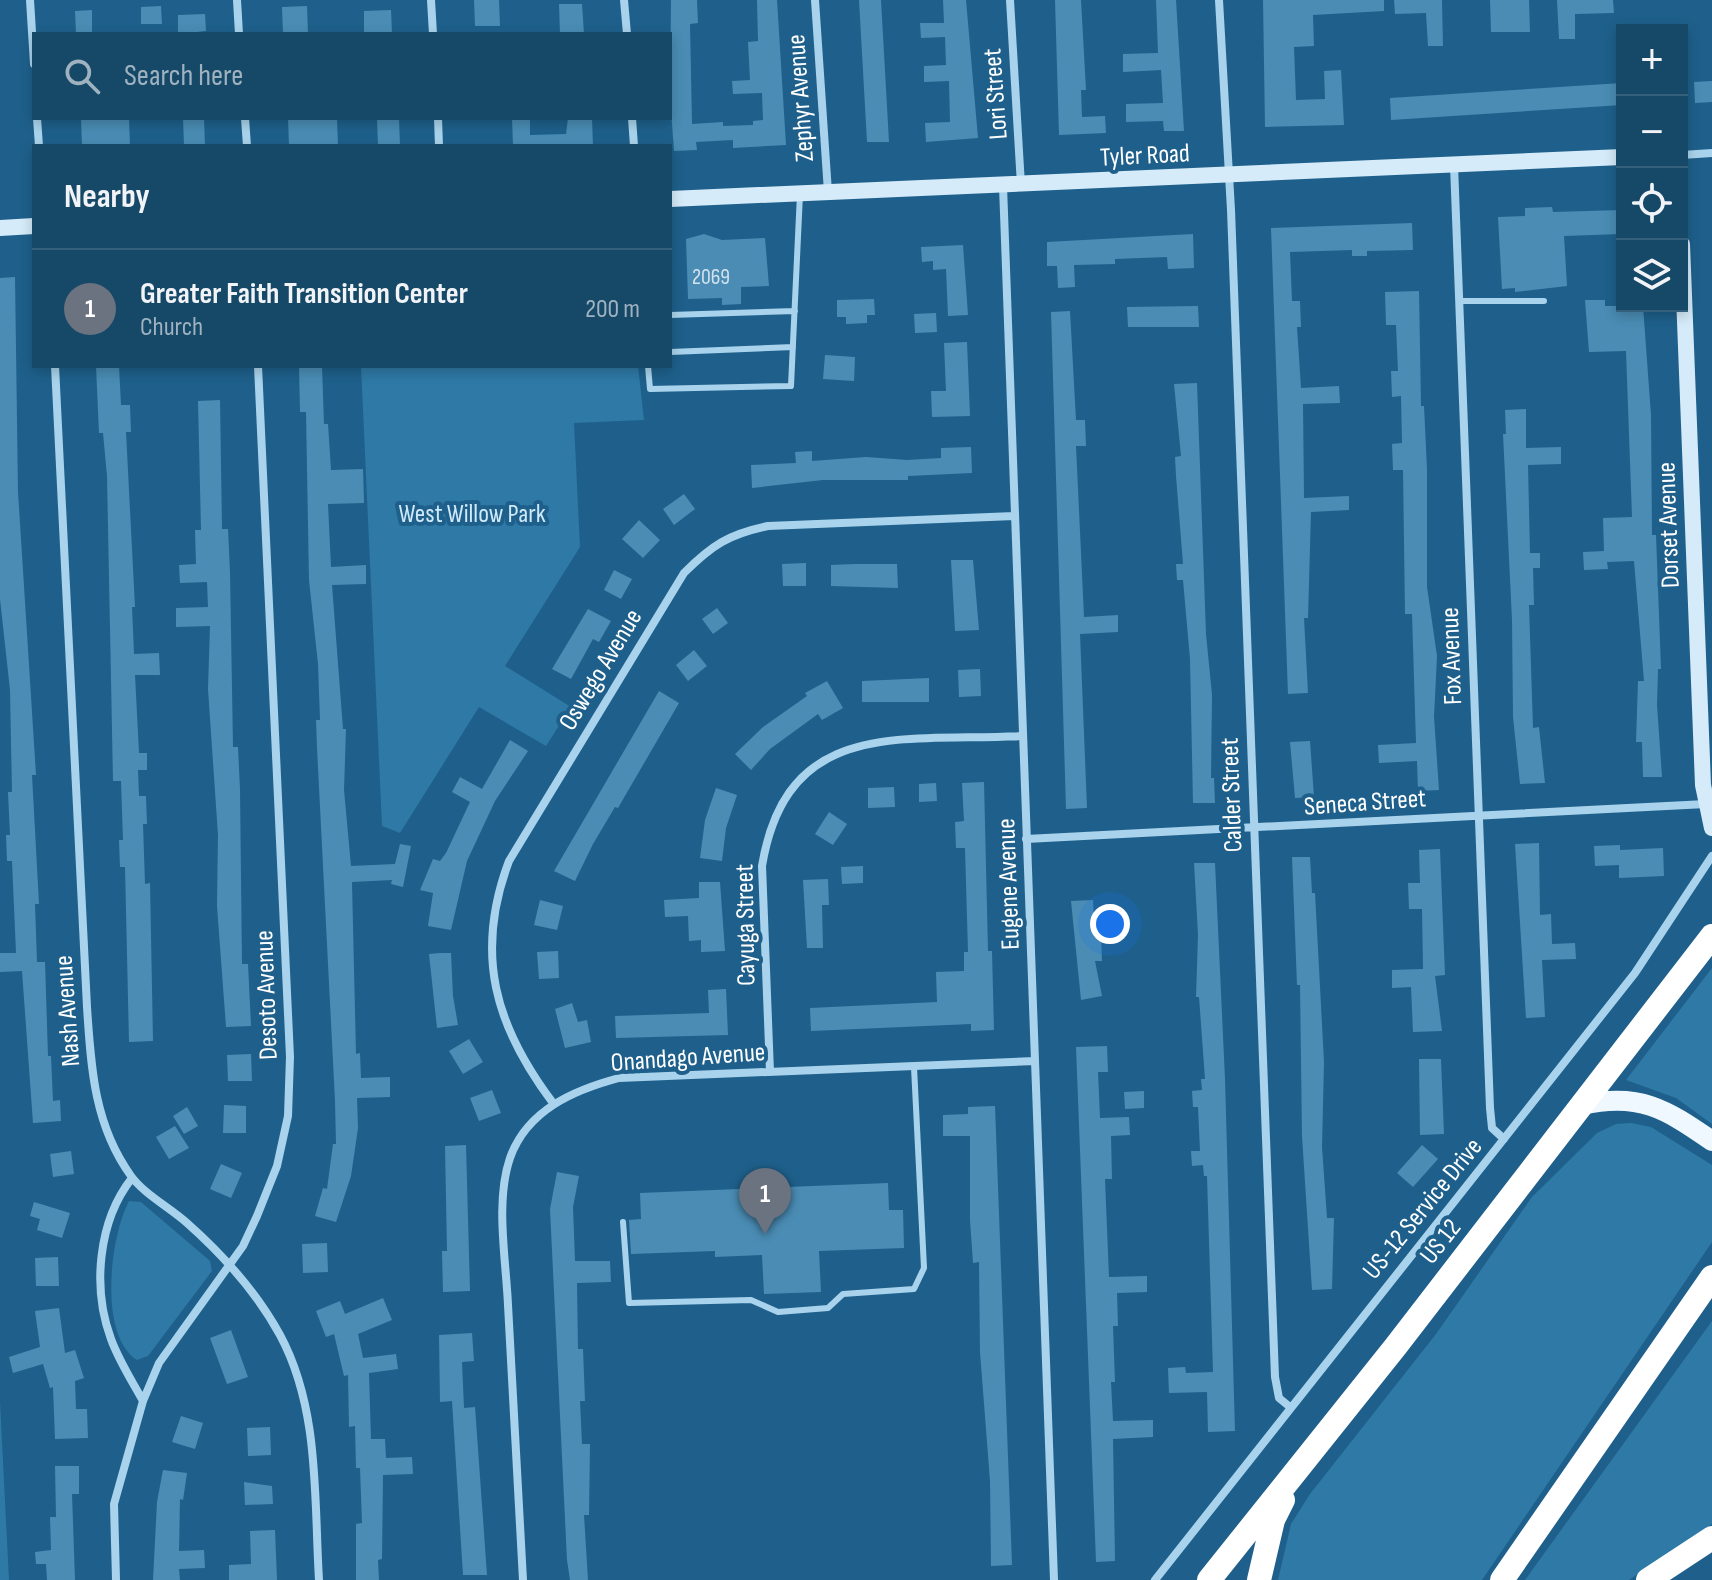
<!DOCTYPE html>
<html lang="en">
<head>
<meta charset="utf-8">
<style>
  :root { --surface:#164868; --page:#235271; --text:#f1f3f6; --muted:#9eb2c0; --line:#35607c; --accent:#bca0f2 }
  body { margin:0; font-family:"Sofia Sans Condensed",sans-serif; background:var(--page); color:var(--text) }
  .controls { position:absolute; right:24px; top:24px; display:grid; overflow:hidden; border-radius:0px; box-shadow:0 4px 12px #0003 }
  .controls button { width:72px; height:72px; display:grid; place-items:center; padding:0; border:0; border-bottom:2px solid var(--line); background:var(--surface); color:var(--text); font:40px sans-serif }
  .you { position:absolute; left:1110px; top:924px; width:28px; height:28px; margin:-20px; border:6px solid #fff; border-radius:50%; background:#1a73e8; box-shadow:0 0 0 12px #1a73e833 }
  .badge { display:grid; place-items:center; width:52px; height:52px; border-radius:50%; background:var(--accent); color:#fff; font-size:26px; font-weight:700 }
  .pin { position:absolute; translate:-50% -66px; filter:drop-shadow(0 2px 4px #0008) }
  .pin::after { content:''; position:absolute; top:42px; width:28px; height:24px; background:inherit; clip-path:polygon(0 0,100% 0,50% 100%) }
  .list { margin:0; padding:0; list-style:none }
  h2 { display:flex; justify-content:space-between; align-items:center; height:104px; margin:0; padding:0 32px; font-size:34px }
  h2 small { font-size:26px; font-weight:400; color:var(--muted) }
  .list li { display:grid; grid-template-columns:52px 1fr auto; gap:24px; align-items:center; box-sizing:border-box; height:120px; padding:0 32px; border-top:2px solid var(--line) }
  .list b { display:block; font-size:30px; white-space:nowrap }
  .list p { margin:0; font-size:26px; white-space:nowrap; color:var(--muted) }
  .list em { font-size:26px; font-style:normal; color:var(--muted) }
  .icon { flex:none; width:44px; height:44px; fill:none; stroke:currentColor; stroke-width:2; stroke-linecap:round; stroke-linejoin:round }
  .map { position:relative; flex:none; width:1712px; height:1580px; overflow:hidden }
  .search { position:absolute; background:var(--surface); box-shadow:0 4px 12px #0003; left:32px; top:32px; width:640px; height:88px; display:flex; align-items:center; gap:20px; box-sizing:border-box; padding:0 28px; border-radius:0px; color:var(--muted); font-size:30px }
  .panel { position:absolute; background:var(--surface); box-shadow:0 4px 12px #0003; left:32px; top:144px; width:640px; height:224px; border-radius:0px }
  .map>svg:first-child { display:block }
</style>
</head>
<body>
<div class="map">
<svg width="1712" height="1580" viewBox="0 0 1712 1580">
  <rect width="100%" height="100%" fill="#1e608b"/>
  <path fill="#2e79a6" d="M361 366H638L644 420 574 423 580 547 505 666 571 707 546 746 479 707 400 833 382 826Z
    M1712 968V1124L1676 1098 1626 1080Z
    M1631 1123 1651 1127 1712 1165V1242L1482 1580H1278L1291 1524 1310 1494 1436 1334 1532 1197 1597 1133 1616 1124Z
    M129 1201 141 1202 210 1261 212 1271 148 1356 137 1360C98 1335 110 1237 129 1201Z
    M1712 1321V1524L1629 1580H1525Z
    M0 1402 9 1580H0Z"/>
  <path fill="#4a8cb4" d="M474 0H499L500 26H475Z
    M671 0H697L698 23 690 24 692 124 723 122V126L753 125V121L763 120 762 93 733 94 732 81 750 80 748 42 758 41 757 0H777L786 145 733 148V140L696 142 697 150 674 151 670 96Z
    M859 0H881L889 142H867Z
    M943 0H966L978 138 926 142 925 123 950 122 949 81 924 82V66L946 65 945 37 921 38 920 23H944Z
    M1055 0H1081L1086 90H1081L1082 117 1105 116 1106 133 1059 135Z
    M1156 0H1176L1184 131H1164L1163 121 1126 122V104L1163 103 1161 70 1123 72V54L1158 53Z
    M1263 0H1384V11L1313 15 1314 46 1294 47 1296 100 1325 99 1324 71 1341 70 1344 125 1265 127Z
    M1394 0H1442L1443 46H1428L1426 13 1395 14Z
    M1490 0H1529L1530 32H1491Z
    M1557 0H1613L1614 13 1575 14V39H1559Z
    M559 4H582L584 34H560Z
    M161 6 162 24H141V7Z
    M307 6 308 34H283L282 7Z
    M92 10V33L76 34 75 11Z
    M391 10 392 34H364V11Z
    M205 14 206 31 178 34V15Z
    M1712 81V102L1695 103 1694 82Z
    M1622 83V105L1391 120 1390 98Z
    M81 118H129L130 146H82Z
    M183 118H204L205 146H184Z
    M288 118H337L338 146H289Z
    M377 118H399L400 146H378Z
    M512 118H530V135L566 134 568 118H592L593 146H513Z
    M1552 207 1553 212 1622 210V234L1564 236 1567 286 1515 292V288L1502 289 1498 217 1525 216V208Z
    M1412 223 1413 250 1367 251V256H1352V250L1290 252 1292 301H1300L1301 327H1297L1301 388 1339 386 1340 403 1303 404 1304 498 1349 496V510L1311 512 1308 618H1304L1308 693 1288 694 1271 228Z
    M704 234 722 240 765 238 769 286 741 287V304L722 305V298L688 299 686 239Z
    M1193 234 1194 268 1168 269 1167 257 1115 259V264L1074 265 1075 287 1058 288 1057 266H1047V242Z
    M963 245 968 315 948 316 946 269 933 270V261L922 262 921 247Z
    M15 277 18 492 36 775H32L39 904H35L37 962H45L48 1056H51L53 1101 60 1100 61 1121 33 1123 22 971 0 972V953H16L12 861H7L6 835H10L8 792H12L10 690 0 599V278Z
    M1419 291 1421 406H1424L1427 469V587L1437 656 1434 717 1439 790 1418 791 1417 761 1379 763 1378 745 1416 743 1412 614H1405L1403 470H1393L1392 444 1402 443 1401 396 1392 397 1391 371H1398L1396 325H1386L1385 292Z
    M874 299 875 315H867V323L846 324V317H837V300Z
    M1585 300H1605V306H1643L1651 415 1652 535H1656L1661 669H1658L1657 705 1662 777H1643L1642 742H1636L1638 681H1644L1634 561 1607 562 1608 569 1584 570 1583 552 1604 551 1603 518 1632 517 1626 351 1589 352Z
    M1198 306 1199 327H1128L1127 307Z
    M1070 311 1076 420H1085L1086 446H1076L1084 617 1118 615V632L1080 634 1087 808 1066 809 1051 312Z
    M936 313 937 332 915 333 914 314Z
    M967 342 970 416 932 417 931 391H946L944 343Z
    M825 355 855 357 854 381 823 379Z
    M96 366H119L121 405H130L131 432H126L135 607H132L134 654 159 653 160 675H135L139 753H147V770H138L139 796H146L147 824H143L145 884 150 883 153 1041 129 1042 125 867H120L119 840H123L121 781H113L107 476 103 433H99Z
    M299 366H322L324 424H328L331 470 363 469 364 503 328 504 331 567 366 565V584L332 585 343 729H346L344 790 351 866 395 864 400 844 411 846 403 887 391 884 392 880 352 882 356 1054 360 1053 361 1078 390 1077V1097L357 1098 358 1128 351 1176 336 1222 315 1216 323 1188 327 1189 333 1144H336L335 1101 317 748 316 720H320L318 664 309 580 306 412H300Z
    M1197 383 1206 634 1212 695 1211 778H1214L1215 803H1193L1190 659 1183 580H1177L1176 564H1183L1176 476 1175 457 1181 456 1174 384Z
    M220 400 222 529H228L230 572 233 747H238L240 789 242 964H248L251 1026 226 1027 217 906 218 835 208 689 210 626 176 627V608L208 607 207 582 180 583 179 565 196 564 195 530H201L198 401Z
    M1526 409V448L1561 447V464L1528 465 1530 553H1540V568H1533L1534 605H1529L1533 728 1539 727 1545 783 1520 784 1513 717 1512 620 1503 434H1506L1505 410Z
    M971 447 972 473 908 476V480H823L752 488 751 465 796 463 795 452 812 451V461L866 457 907 460 941 458V448Z
    M684 494 695 509 674 525 663 509Z
    M639 520 660 540 643 558 622 539Z
    M951 560H973L979 630 955 631Z
    M806 563V586H783L782 564Z
    M855 564H897L898 588 831 586V565Z
    M614 570 632 579 621 599 604 590Z
    M717 608 728 623 713 634 702 619Z
    M588 609 611 621 599 642 593 639 571 679 552 669Z
    M694 650 707 666 688 681 676 665Z
    M980 669 981 696 959 697 958 670Z
    M929 678V702H862V681Z
    M827 681 843 708 822 720 818 714 770 749 751 770 735 754 763 727 807 696 805 693Z
    M659 691 679 703 618 808 615 807 593 844 575 881 554 871Z
    M510 740 528 751 495 801 467 861 451 930 428 926 433 893 420 890 433 859 440 861 446 853 470 802 452 792 460 777 482 789Z
    M1310 741 1314 797 1295 798 1290 742Z
    M984 782 988 951H992L994 1030 971 1031V1024L811 1031 810 1008 937 1002 936 972 964 971V952H968L965 848H956L955 822 964 821 962 783Z
    M936 783 937 801 919 802V784Z
    M894 787 895 807 868 808V788Z
    M716 788 737 795 726 828 722 861 700 858 705 820Z
    M829 812 847 824 833 845 815 834Z
    M1539 843 1540 915 1551 914 1552 944 1575 943 1576 959 1542 960 1545 1017 1526 1018 1515 844Z
    M1620 845V850L1663 848 1664 876 1619 878V865L1595 866 1594 846Z
    M1440 849 1445 975 1435 976 1442 1031 1413 1032 1411 987 1392 988V970L1423 969 1422 909H1409L1408 883H1420L1419 850Z
    M1292 857H1310L1312 893H1315L1324 1062 1322 1147 1327 1218H1334L1332 1289 1312 1290 1302 1136 1300 985H1297Z
    M1194 863H1215L1225 1079 1235 1431 1208 1432 1207 1392 1169 1393 1168 1368 1185 1367 1186 1373 1213 1372 1207 1176H1204L1203 1165 1192 1166 1191 1151H1200L1198 1107H1193L1192 1091 1202 1090 1201 1079H1205L1199 997H1196L1198 935Z
    M863 866V883L842 884 841 867Z
    M828 879 829 905H822L823 948H807L803 880Z
    M699 882H720L725 951 701 952V940L689 941 688 916 665 917 664 900 699 898Z
    M540 900 563 906 557 930 534 925Z
    M1093 900 1095 937 1101 936 1102 961H1095L1102 996 1081 1000 1071 901Z
    M558 951 559 978 539 979 537 952Z
    M440 953H451L453 996 458 1025 437 1028 429 954Z
    M726 989 728 1035 616 1038 615 1016 709 1013 708 990Z
    M572 1003 578 1022 587 1020 591 1042 565 1048 555 1009Z
    M469 1039 483 1062 463 1074 449 1051Z
    M1107 1046 1108 1072H1098L1100 1118 1129 1117 1130 1135 1111 1136 1112 1179H1105L1109 1277 1147 1276V1292L1117 1293 1118 1326H1113L1115 1382H1111L1113 1421 1153 1420V1437L1113 1439 1115 1561 1096 1562 1076 1047Z
    M251 1054 252 1081H228L227 1055Z
    M1419 1059H1441L1444 1134 1420 1135Z
    M492 1090 501 1113 479 1121 470 1098Z
    M1144 1091V1108L1125 1109 1124 1092Z
    M224 1105 246 1106V1133H223Z
    M995 1106 1012 1565 991 1566 990 1481 980 1352 979 1262 973 1263 970 1220V1136H943V1115L968 1114V1107Z
    M187 1107 198 1126 184 1134 173 1116Z
    M175 1126 189 1148 169 1159 156 1137Z
    M466 1145 470 1291 443 1292 442 1251H447L445 1146Z
    M1422 1145 1438 1159 1413 1187 1397 1173Z
    M71 1151 74 1174 53 1177 50 1154Z
    M221 1164 242 1173 231 1198 210 1189Z
    M557 1172 579 1176 573 1207 575 1261H610L611 1282 577 1283 578 1349H583L585 1401H580L582 1444H590L589 1515H584L588 1580H570L567 1560 550 1209Z
    M888 1183 889 1210H903L904 1248 819 1251 821 1292 764 1294 762 1255 715 1257V1251L631 1254 629 1220 641 1219 640 1193Z
    M34 1202 70 1213 62 1238 37 1230 40 1219 30 1216Z
    M327 1243 328 1272 303 1273 302 1244Z
    M58 1257 59 1286H36L35 1258Z
    M383 1298 392 1320 358 1334 363 1358 396 1354 398 1369 369 1373 371 1439H385L386 1458 412 1457 413 1474 383 1475 382 1559 378 1560 379 1580H356V1524L362 1523 360 1468H356L355 1426 349 1427 348 1375 344 1376 334 1334 326 1337 316 1311 340 1301 345 1314Z
    M59 1308 65 1353 75 1350 84 1378 75 1381 76 1409H87L88 1438 55 1439 53 1387 50 1388 43 1364 13 1373 9 1357 40 1347 35 1311Z
    M231 1330 248 1377 227 1384 210 1338Z
    M472 1333 474 1361 462 1362 464 1408 475 1407 487 1575H463L452 1401 440 1402 439 1335Z
    M181 1416 203 1423 195 1449 172 1442Z
    M270 1427 271 1455 248 1456 247 1428Z
    M55 1466H79V1494H72L75 1580H47L46 1564H36L35 1552 51 1550 50 1517H56Z
    M163 1470 187 1473 183 1500 180 1499 179 1551 204 1550 205 1568 179 1569 180 1580H153L157 1502Z
    M244 1482 272 1486 273 1504 245 1505Z
    M275 1530 277 1580H229V1565L251 1564 250 1531Z"/>
  <g fill="none" stroke-linecap="round" stroke-linejoin="round">
    <path stroke="#a9d3ec" stroke-width="6" d="M1459 301H1544
      M670 315 795 311
      M670 352 793 347
      M648 366 650 389 791 386 800 194
      M623 1222 629 1303 751 1300 778 1312 828 1308 843 1294 914 1289 924 1268 914 1067"/>
    <path stroke="#a9d3ec" stroke-width="8" d="M30 0 34 64
      M237 0 239 34
      M431 0 433 34
      M624 0 627 34
      M815 0 828 192
      M1010 0 1021 185
      M1219 0 1231 210 1275 1377 1279 1398 1290 1407
      M37 118 39 146
      M245 118 247 146
      M438 118 439 146
      M632 118 634 146
      M1682 155 1712 153
      M1454 165 1490 1108 1492 1128 1504 1139
      M1003 186 1054 1580
      M55 366 87 1007C91 1067 94 1125 131 1176 144 1194 169 1207 187 1223 222 1254 257 1293 280 1335 320 1409 314 1499 319 1580
      M1026 839 1706 804
      M770 1072 762 866C787 716 904 742 1022 736
      M553 1103C495 1026 474 954 509 861L684 573C712 545 729 534 768 526L1014 516
      M132 1178C98 1221 92 1288 111 1339 119 1361 132 1381 143 1401
      M116 1580 114 1504 143 1401 159 1363 243 1246 257 1216 277 1166 288 1116 290 1057 258 366
      M523 1580C518 1488 513 1397 508 1305 506 1259 495 1202 510 1158 527 1110 574 1090 619 1078L1035 1061
      M1155 1580 1635 973 1712 856"/>
    <path stroke="#d5ebf9" stroke-width="16" d="M670 199 1622 157
      M0 228 34 226
      M1682 244 1703 785 1712 828"/>
    <path stroke="#eff8ff" stroke-width="20" d="M1582 1105C1639 1092 1666 1109 1712 1141"/>
    <path stroke="#fff" stroke-width="24" d="M1209 1580 1396 1346 1712 936
      M1259 1580 1273 1520 1283 1500
      M1502 1580 1712 1277
      M1648 1580 1712 1538"/>
  </g>
  <g text-anchor="middle" dominant-baseline="central" stroke-width="8" stroke-linejoin="round" paint-order="stroke">
    <g font-size="22" fill="#d2e2ec">
      <text x="711" y="277">2069</text>
    </g>
    <g font-size="26" fill="#fff" stroke="#1e608b">
      <text transform="translate(996 94) rotate(-94)">Lori Street</text>
      <text transform="translate(801 98) rotate(-94)">Zephyr Avenue</text>
      <text transform="translate(1145 156) rotate(-3)">Tyler Road</text>
      <text transform="translate(1669 525) rotate(-92)">Dorset Avenue</text>
      <text transform="translate(1452 656) rotate(-92)">Fox Avenue</text>
      <text transform="translate(601 670) rotate(-59)">Oswego Avenue</text>
      <text transform="translate(1232 795) rotate(-92)">Calder Street</text>
      <text transform="translate(1365 803) rotate(-4)">Seneca Street</text>
      <text transform="translate(1009 884) rotate(-92)">Eugene Avenue</text>
      <text transform="translate(746 925) rotate(-91)">Cayuga Street</text>
      <text transform="translate(267 995) rotate(-92)">Desoto Avenue</text>
      <text transform="translate(68 1011) rotate(-94)">Nash Avenue</text>
      <text transform="translate(688 1058) rotate(-4)">Onandago Avenue</text>
      <text transform="translate(1423 1209) rotate(-51)">US-12 Service Drive</text>
      <text transform="translate(1441 1242) rotate(-52)">US 12</text>
    </g>
    <g font-size="26" fill="#cfe9f9" stroke="#1e608b">
      <text x="472" y="514">West Willow Park</text>
    </g>
  </g>
</svg>
<div class="controls">
<button>+</button>
<button>−</button>
<button><svg class="icon" aria-label="locate" viewBox="0 0 24 24"><circle cx="12" cy="12" r="6"/><path d="M12 2v4M12 18v4M2 12h4M18 12h4"/></svg></button>
<button><svg class="icon" aria-label="layers" viewBox="0 0 24 24"><path d="M12 4l9 5-9 5-9-5zM3 14l9 5 9-5"/></svg></button>
</div>
<div class="you"></div>
<div class="pin badge" style="left:765px;top:1234px;background:#6b7280">1</div>
<div class="search"><svg class="icon" aria-label="search" viewBox="0 0 24 24"><circle cx="10" cy="10" r="6"/><path d="M15 15l6 6"/></svg>Search here</div>
<section class="panel">
<h2>Nearby<small></small></h2>
<ul class="list">
<li><span class="badge" style="background:#6b7280">1</span><div><b>Greater Faith Transition Center</b><p>Church</p></div><em>200 m</em></li>
</ul>
</section>
</div>
</body>
</html>
